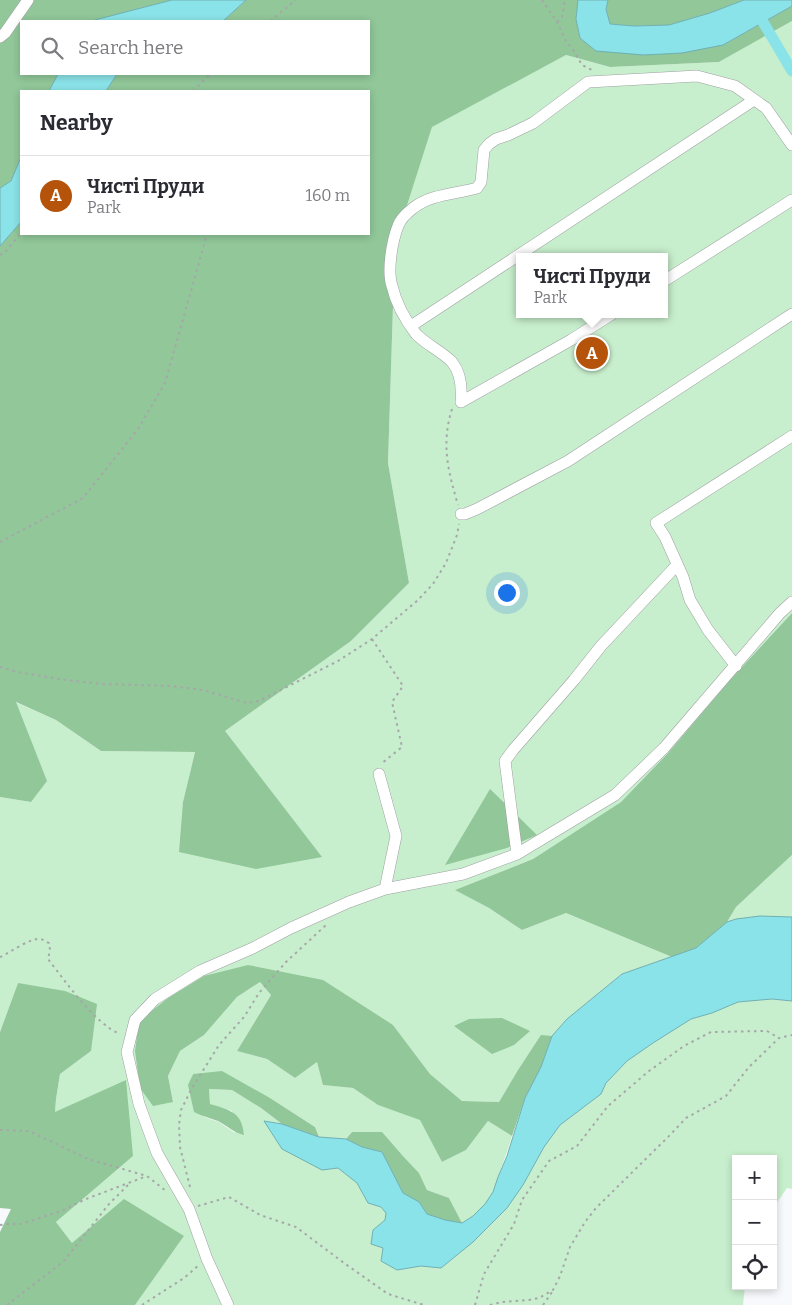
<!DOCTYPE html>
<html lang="en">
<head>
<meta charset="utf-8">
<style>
  :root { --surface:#fff; --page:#f7f7f7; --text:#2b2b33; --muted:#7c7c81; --line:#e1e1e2; --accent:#b45309 }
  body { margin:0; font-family:Bitter,serif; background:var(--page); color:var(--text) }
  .controls { position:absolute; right:15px; bottom:15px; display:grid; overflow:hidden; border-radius:0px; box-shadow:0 2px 8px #0003 }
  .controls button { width:45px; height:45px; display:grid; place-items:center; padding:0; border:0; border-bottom:1px solid var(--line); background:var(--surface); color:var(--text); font:25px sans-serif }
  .you { position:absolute; left:506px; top:592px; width:18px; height:18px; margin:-12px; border:4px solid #fff; border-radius:50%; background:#1a73e8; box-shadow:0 0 0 8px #1a73e833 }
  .badge { display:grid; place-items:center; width:32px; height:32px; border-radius:50%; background:var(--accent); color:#fff; font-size:16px; font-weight:700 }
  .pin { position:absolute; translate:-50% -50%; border:2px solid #fff; box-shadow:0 1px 5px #0006 }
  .popup { position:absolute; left:516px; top:253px; width:152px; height:65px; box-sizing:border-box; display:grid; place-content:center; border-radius:0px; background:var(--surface); filter:drop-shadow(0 1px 4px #0005); font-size:16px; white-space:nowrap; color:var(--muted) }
  .popup b { font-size:19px; color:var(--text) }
  .popup::after { content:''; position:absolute; left:50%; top:100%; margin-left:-10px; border:10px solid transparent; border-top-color:var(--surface) }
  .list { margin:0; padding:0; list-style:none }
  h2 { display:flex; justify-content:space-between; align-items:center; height:65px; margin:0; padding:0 20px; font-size:21px }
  h2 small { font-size:16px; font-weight:400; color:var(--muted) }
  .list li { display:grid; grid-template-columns:32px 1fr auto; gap:15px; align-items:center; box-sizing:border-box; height:80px; padding:0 20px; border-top:1px solid var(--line) }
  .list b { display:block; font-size:19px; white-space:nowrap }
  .list p { margin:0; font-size:16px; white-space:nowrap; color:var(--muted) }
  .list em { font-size:16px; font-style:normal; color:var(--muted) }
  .icon { flex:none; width:28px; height:28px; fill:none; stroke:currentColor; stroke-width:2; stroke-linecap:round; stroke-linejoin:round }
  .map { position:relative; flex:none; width:792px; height:1305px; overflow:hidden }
  .search { position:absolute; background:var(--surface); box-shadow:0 2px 8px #0003; left:20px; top:20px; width:350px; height:55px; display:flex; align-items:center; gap:12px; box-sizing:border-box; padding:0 18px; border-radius:0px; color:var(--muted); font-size:19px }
  .panel { position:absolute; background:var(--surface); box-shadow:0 2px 8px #0003; left:20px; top:90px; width:350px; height:145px; border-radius:0px }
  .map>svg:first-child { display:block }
</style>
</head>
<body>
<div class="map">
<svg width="792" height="1305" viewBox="0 0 792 1305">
  <rect width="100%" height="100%" fill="#f7f9fc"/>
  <path fill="#c8efcd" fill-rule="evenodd" d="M792 21V613L728 682 669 752 621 802 533 859 456 890 489 908 522 930 566 913 672 957 622 974 567 1019 552 1036H541L518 1070 499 1102 462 1101 430 1074 393 1025 248 965 139 1021 173 1102 168 1076 180 1051 204 1035 237 997 260 982 271 995 237 1051 267 1059 295 1078 317 1062 324 1085 353 1088 378 1105 420 1119 442 1162 466 1150 488 1121 512 1136C508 1150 503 1163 498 1177 496 1182 495 1188 493 1193 486 1206 474 1216 462 1223L449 1198 427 1190 419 1173 402 1155 352 1132 346 1139 319 1137 315 1127 270 1098 192 1074 204 1117 219 1122 235 1133 232 1111 210 1104 209 1089 232 1090 261 1108 282 1124 265 1121 322 1170 338 1168 357 1183 368 1203 381 1207 387 1213 385 1220 373 1230 371 1244 383 1248 381 1261 397 1270 421 1266 441 1268 473 1242 523 1185 544 1147 560 1125 601 1094 606 1083 627 1061 653 1043 691 1019 712 1013 738 1002 772 999 792 1001V1189L787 1188 773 1208V1159H736V1286H745L743 1305H135L184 1236 72 1243 56 1222 133 1156 55 1112 56 1099 60 1074 91 1051 18 983 0 1032V797L31 802 15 702 56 720 101 751 195 752 183 802 225 731 351 641 409 583 388 463 395 243 432 126 566 55 610 67 719 62ZM520 257H664V314H520Z
    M792 855V917C770 916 748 915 727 922L736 907Z"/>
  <path fill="#91c799" d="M0 0H172L96 20 94 21H21V74H58L49 91H21V157L11 181 0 188Z
    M246 0H578L576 19 580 38 596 51 723 45 792 6V21L719 62 610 67 566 55 432 127 395 243 388 463 409 583 351 641 225 731 322 857 256 869 179 852 183 802 195 752 101 751 56 720 16 702 47 781 31 802 0 797V246L21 222V234H369V91H106L117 74H369V21H223Z
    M608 0H744L710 13 669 25 634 26 610 24 606 9Z
    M792 613V855L736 907 727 922 696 948 672 957 566 913 522 930 489 908 455 890 533 859 621 802 669 752 728 682Z
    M490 789 537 835 507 848 445 865Z
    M248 965 323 980 393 1025 430 1074 462 1101 499 1102 518 1070 541 1035 552 1036 541 1067 525 1098 512 1136 488 1121 466 1150 442 1162 420 1120 378 1105 353 1088 323 1085 317 1062 295 1078 267 1059 237 1051 271 995 260 982 237 997 204 1035 180 1051 168 1076 173 1102 153 1106 140 1088 135 1051 139 1021 168 998 204 976Z
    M18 983 65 991 97 1004 91 1051 60 1074 56 1099 55 1112 126 1080 133 1156 56 1222 72 1243 124 1199 184 1236 135 1305H0V1232L11 1209 0 1208V1032Z
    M502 1018 530 1031 514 1045 492 1054 454 1026 469 1019Z
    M222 1071 270 1098 315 1127 319 1137 282 1124 261 1108 232 1090 209 1089 210 1104C230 1110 242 1112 244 1135 232 1132 228 1126 218 1121 210 1118 202 1116 194 1112L188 1085 193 1074Z
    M352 1132H382L402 1155 419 1173 427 1190 449 1198 462 1223 445 1220 427 1214 419 1202 403 1193 382 1152 362 1147 346 1139Z"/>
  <path fill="#8ae3e8" stroke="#70afb3" d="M172 0H246L223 21H94L95 20Z
    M578 0H608L606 9 610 24 634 26 669 25 710 13 744 0H792V6L723 45 682 53 644 55 596 51 580 38 576 19Z
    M58 74H117L106 91H49Z
    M21 157V222L0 246V188L11 181Z
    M760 916 792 917V1001L772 999 738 1002 712 1013 691 1019 653 1043 627 1061 606 1083 601 1094 560 1125 544 1147 523 1185 507 1208 473 1242 441 1268 421 1266 397 1270 381 1261 383 1248 371 1244 373 1230 385 1220 386 1213 381 1207 368 1203 357 1183 338 1168 322 1170 282 1149 264 1121 282 1124 319 1137 346 1139 362 1147 382 1152 403 1193 419 1202 427 1214 445 1220 462 1223 473 1216 485 1204 493 1192 498 1177 507 1156 525 1098 541 1067 552 1036 567 1019 622 974 696 948 727 922 736 919Z"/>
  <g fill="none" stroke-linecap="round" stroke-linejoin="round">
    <path stroke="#8ae3e8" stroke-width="11" d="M763 22 792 71"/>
    <g stroke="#9ea0a2" stroke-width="12">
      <path id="minor" d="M0 37 5 33 28 0
        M664 281 792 200
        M411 326 754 100
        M461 402C462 389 461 373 452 362 447 357 440 352 434 348 428 344 421 339 416 334 406 321 396 303 392 286 387 271 392 241 398 226 400 220 407 213 412 209 430 194 456 194 477 188L481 182 484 150 489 144 496 139 508 135 533 123 588 82 697 76 735 86 766 108 792 145
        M461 402 571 340 612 314
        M461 514H465L477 509 568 461 792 314
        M736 666 708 630 690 600 683 577 665 537 656 523 792 436
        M379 774 396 836 385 889
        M517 854 505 761 513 750 574 680 601 646 677 565
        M228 1305 207 1259 189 1209 157 1153 139 1104 127 1052 135 1020 155 999 200 971 253 948 291 928 349 902 385 889 463 874 517 854 615 795 664 748 780 613 792 602"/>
    </g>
    <path stroke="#a6a7a9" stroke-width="2" stroke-dasharray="2.5 4" stroke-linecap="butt" d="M542 0 557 22 566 41 574 51 582 65 592 70
      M270 21 296 0
      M557 22 562 17 565 0
      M193 91 210 74
      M0 255 5 252 21 233
      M452 409C441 444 448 471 458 505
      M0 542 83 498 138 429 165 383 207 234
      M372 639 403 686 392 702 402 747 381 764
      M0 667 18 672 65 680 103 684 171 686 203 690 247 703 259 701 338 661 372 639 418 600 433 584 446 563 457 535 459 524
      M0 957C10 953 31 937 41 939 44 940 46 942 49 943L50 950 48 959C65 981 95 1024 120 1034
      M0 1130 29 1131 88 1159 147 1176 166 1191
      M190 1187 180 1147 179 1125 181 1110 192 1088 219 1045 244 1017 259 993 286 962 326 925
      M198 1206 229 1197 260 1215 296 1227 344 1263 388 1294 424 1305
      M0 1225 7 1224H21L61 1211 86 1199 147 1176
      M7 1305 64 1261 109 1204 131 1182
      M142 1305 184 1278 199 1265
      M475 1305 484 1274 514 1224 522 1200 549 1161 577 1146 608 1106 649 1071 684 1046 711 1032 767 1031 779 1038
      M490 1305 502 1302 529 1300 539 1298 553 1290 560 1276 570 1247 585 1222 596 1208 670 1135 686 1118 726 1096 749 1067 779 1038 792 1035
      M543 1305 552 1292"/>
    <use href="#minor" stroke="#fff" stroke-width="11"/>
  </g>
</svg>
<div class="controls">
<button>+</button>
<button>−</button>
<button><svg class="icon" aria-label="locate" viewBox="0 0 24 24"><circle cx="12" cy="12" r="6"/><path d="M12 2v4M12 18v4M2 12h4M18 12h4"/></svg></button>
</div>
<div class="you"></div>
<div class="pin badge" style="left:592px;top:353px">A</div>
<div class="popup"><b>Чисті Пруди</b>Park</div>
<div class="search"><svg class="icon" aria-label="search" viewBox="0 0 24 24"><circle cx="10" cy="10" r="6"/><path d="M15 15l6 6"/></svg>Search here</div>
<section class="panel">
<h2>Nearby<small></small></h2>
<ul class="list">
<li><span class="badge">A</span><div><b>Чисті Пруди</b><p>Park</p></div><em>160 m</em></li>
</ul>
</section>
</div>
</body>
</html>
